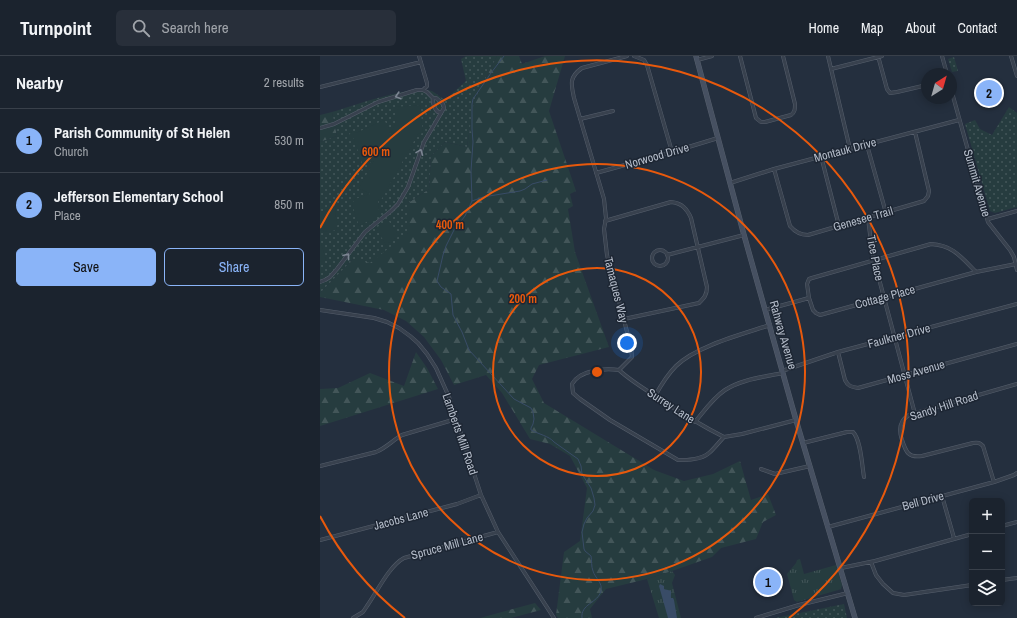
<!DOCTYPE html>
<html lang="en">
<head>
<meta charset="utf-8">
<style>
  :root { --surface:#1b232e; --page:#282f3a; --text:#f1f3f6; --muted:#a0a4aa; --line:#39404a; --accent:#8ab4f8 }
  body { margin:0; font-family:"Archivo Narrow",sans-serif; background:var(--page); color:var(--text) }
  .controls { position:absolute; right:12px; bottom:12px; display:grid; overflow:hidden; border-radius:6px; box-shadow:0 2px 10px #0003 }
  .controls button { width:36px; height:36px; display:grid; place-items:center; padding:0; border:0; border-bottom:1px solid var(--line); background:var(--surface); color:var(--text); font:20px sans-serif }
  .compass { position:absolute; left:601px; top:12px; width:36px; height:36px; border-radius:50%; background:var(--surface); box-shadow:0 2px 10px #0003; rotate:37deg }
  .you { position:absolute; left:307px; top:287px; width:14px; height:14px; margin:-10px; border:3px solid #fff; border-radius:50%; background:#1a73e8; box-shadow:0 0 0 6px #1a73e833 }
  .badge { display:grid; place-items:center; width:26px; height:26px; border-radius:50%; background:var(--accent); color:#111; font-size:13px; font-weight:700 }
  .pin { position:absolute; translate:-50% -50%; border:2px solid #fff; box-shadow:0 1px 4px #0006 }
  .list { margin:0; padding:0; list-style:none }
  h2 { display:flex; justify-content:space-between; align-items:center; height:52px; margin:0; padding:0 16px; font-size:17px }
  h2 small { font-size:13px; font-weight:400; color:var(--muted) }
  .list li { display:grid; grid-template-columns:26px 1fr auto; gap:12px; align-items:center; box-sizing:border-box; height:64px; padding:0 16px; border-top:1px solid var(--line) }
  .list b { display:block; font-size:15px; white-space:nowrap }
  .list p { margin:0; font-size:13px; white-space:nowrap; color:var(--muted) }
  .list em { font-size:13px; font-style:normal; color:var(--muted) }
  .actions { display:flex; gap:8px; padding:12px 16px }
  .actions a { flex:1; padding:9px 0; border:1px solid var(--accent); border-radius:6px; text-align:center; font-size:14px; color:var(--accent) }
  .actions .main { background:var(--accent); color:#111 }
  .icon { flex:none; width:22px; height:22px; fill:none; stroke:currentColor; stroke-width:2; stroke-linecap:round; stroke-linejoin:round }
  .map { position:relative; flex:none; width:697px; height:562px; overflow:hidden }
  header { display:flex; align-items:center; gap:24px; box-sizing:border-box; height:56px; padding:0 20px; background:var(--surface); border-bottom:1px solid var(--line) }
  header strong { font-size:19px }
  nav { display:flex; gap:22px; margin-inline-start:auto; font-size:14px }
  .search { width:280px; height:36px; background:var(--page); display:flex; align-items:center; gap:10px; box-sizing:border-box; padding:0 14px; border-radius:6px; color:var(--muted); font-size:15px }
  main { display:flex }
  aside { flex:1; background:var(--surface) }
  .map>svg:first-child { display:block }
</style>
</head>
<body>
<header>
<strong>Turnpoint</strong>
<div class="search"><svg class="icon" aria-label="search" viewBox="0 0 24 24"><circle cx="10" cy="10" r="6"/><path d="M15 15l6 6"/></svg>Search here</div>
<nav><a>Home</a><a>Map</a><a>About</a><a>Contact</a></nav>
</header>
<main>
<aside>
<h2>Nearby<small>2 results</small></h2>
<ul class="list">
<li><span class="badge">1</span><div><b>Parish Community of St Helen</b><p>Church</p></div><em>530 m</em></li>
<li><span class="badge">2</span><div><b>Jefferson Elementary School</b><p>Place</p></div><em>850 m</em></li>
</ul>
<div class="actions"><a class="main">Save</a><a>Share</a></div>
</aside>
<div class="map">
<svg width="697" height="562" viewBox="0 0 697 562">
  <defs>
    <pattern id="grass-tufts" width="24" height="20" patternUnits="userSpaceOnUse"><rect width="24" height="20" fill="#263c3f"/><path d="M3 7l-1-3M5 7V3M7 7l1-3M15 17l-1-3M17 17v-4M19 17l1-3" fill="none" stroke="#435659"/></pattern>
    <pattern id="forest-firs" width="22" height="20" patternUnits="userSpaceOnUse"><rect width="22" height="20" fill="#263c3f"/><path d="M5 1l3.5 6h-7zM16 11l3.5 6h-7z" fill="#435659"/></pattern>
    <pattern id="park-dots" width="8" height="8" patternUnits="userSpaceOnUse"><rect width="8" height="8" fill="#263c3f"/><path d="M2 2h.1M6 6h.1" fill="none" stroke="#435659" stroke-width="1.8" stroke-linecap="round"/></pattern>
  </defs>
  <rect width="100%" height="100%" fill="#242f3e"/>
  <path fill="url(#grass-tufts)" d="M480 503 484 518 516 509 522 529 521 533 518 534 477 546 474 544 467 518 476 507 477 504Z
    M352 515 355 519 352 527 361 562H339L327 523Z"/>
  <path fill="url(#forest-firs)" d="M177 0H199L202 8 225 0H245L229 55 256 135 250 138 253 150 248 153 255 196 289 291 219 309 212 323 224 347 334 414 364 425 393 418 420 405 431 444 448 438 456 459 443 466 436 483 401 492 392 501 352 515 327 523 286 533 270 553 272 562H238L236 559 244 496 260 485 267 432 250 400 230 388 210 383 182 337 166 319 134 329 121 304 104 281 86 265 64 254 0 241V237L33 203 88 177V147L109 133 111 100 125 86 147 91 154 45Z
    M12 56 17 80 0 86V59Z
    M96 296 107 312 118 333 0 370V333L18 332 50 317 84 330Z
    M215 547 221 554 191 562H160Z"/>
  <path fill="url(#park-dots)" d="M146 0H177L154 45 147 91 125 86 111 100 109 133 88 147V177L50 207 33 203 0 237V86L17 80 12 56C32 50 93 28 112 35 116 37 121 42 125 44L146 25 141 3Z
    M634 1 638 15 632 16 628 3Z
    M689 51 697 57V151L675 157 670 155 645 68 655 64 660 73 672 79Z
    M524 548 527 562H455Z"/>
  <path fill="#263c3f" d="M100 49 103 77 98 78 61 144 58 143 59 155 50 164 39 170 32 148 35 143 50 138 39 132 54 105 43 110 34 83 29 79 32 75 36 77 64 64 69 72 70 78 75 68V51Z
    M12 149 16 150C13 161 20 164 16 174L7 176 0 174V156L9 153Z
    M68 164 79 180 66 189 56 172Z
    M0 183 6 204 0 206Z"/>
  <path fill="#394c67" d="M340 528 344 530V533C353 536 351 532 351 542H353L354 544 357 562H348L339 530Z"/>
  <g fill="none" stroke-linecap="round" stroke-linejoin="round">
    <path stroke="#394c67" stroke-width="1" d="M184 0 171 17 153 43 152 48V73L153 86 151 115 152 145 145 160 134 174 126 190 123 199 117 225 121 231 131 238 133 259 142 276 149 294 194 343 211 352 213 356 214 363 213 368 211 372V374C218 378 229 380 234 386L258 403 261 410 262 418 271 432 274 442 275 449 273 455 267 462 264 468 262 476 264 493 265 495 271 500C272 505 271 510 273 515 275 522 283 527 281 535 278 547 260 548 262 562
      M152 145 163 141 200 135 205 133 212 128 227 124"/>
    <g stroke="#565f6c" stroke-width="4">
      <path id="street" d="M99 0 107 27V30L103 34
        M307 0 262 12C249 21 251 28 254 42L284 143 286 162 284 173 287 199 311 291 312 301 299 314C284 312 260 314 252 328L253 337 260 343 290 364 358 404C367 404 381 404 389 397 394 393 399 386 404 381
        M314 0 324 4 327 9 352 96
        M420 0 436 62 441 66H445L471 59C475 56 475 53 475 48L463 0
        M508 0 530 93
        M558 0 567 33 570 37 577 36 607 29
        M622 0 627 18
        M691 0 697 20
        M377 4 392 0
        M511 13 562 0
        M0 31 101 6
        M631 33 668 166 690 194 694 201 697 214
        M260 63 293 55
        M0 72 14 68 58 46 97 34H103L107 36 113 42C112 46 115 54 118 56H121
        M547 89 566 157
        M501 100 519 170
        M454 113 470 170C475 176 480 179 488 179L604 145 608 140 609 135 595 76
        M276 117 352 96 398 82
        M410 127 454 113 639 64
        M548 162 551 186 554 204 595 358
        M668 163 697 155
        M285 165 351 146C362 147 367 153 371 162L387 231C387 239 384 242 379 247L304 263
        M332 202a8 8 0 1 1 16 0a8 8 0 1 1-16 0Z
        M347 199 424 179
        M656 216C642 202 633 189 611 188L492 222 489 223 487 228 489 242 493 254 496 257 500 259 656 216 696 208
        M0 226 5 224 10 221 17 213 45 176 71 155 78 148 88 131 104 86 124 52 123 48 116 42H113
        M0 254 54 262 67 266 79 272 90 280 98 287 107 298 116 312 129 341 161 439 178 476 234 562
        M445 254 489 242
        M518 296 525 324C528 330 531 331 538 332L697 288
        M299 314C311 325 326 334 340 343 361 357 382 370 404 381
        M462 315 518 296 697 248
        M335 340C341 329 348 318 356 310 376 290 423 278 450 269
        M375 366C384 355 393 342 405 334 422 323 444 321 463 317
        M404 381 422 378 476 364
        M483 387 527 376H533C541 384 542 410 544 421
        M0 410 56 396C66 392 73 384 82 379L136 363
        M441 413 455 418 490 410
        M674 426 663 390C660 387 658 386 653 387L602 400C588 402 586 396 582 384 579 375 579 365 589 359L697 328
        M622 440 634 482
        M682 470 697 466
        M508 471 674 426 694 419 697 417
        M0 484 137 448 161 439
        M551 506 556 519 563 528 573 537 584 539 652 529
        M521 512 555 505 652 478
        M682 524 697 522
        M33 562 43 556 47 550C57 536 69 510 84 502L178 476
        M436 562 479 549 528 537"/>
    </g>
    <g stroke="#565f6c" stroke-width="5.5">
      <path id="secondary" d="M376 0 424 179 476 364 535 562"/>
    </g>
    <use href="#street" stroke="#38414e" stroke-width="3"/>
    <use href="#secondary" stroke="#465061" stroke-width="4.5"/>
  </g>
  <defs><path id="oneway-chevron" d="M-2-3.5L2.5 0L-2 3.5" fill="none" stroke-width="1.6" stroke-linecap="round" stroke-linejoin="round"/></defs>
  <g stroke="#7c8592">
    <use href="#oneway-chevron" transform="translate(78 40) rotate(163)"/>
    <use href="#oneway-chevron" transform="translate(100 96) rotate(-69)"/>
    <use href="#oneway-chevron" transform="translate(27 200) rotate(-53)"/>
  </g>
  <g fill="none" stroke="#e8590c" stroke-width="2">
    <circle cx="277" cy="316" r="104"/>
    <circle cx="277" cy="316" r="208"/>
    <path d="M85 562A312 312 0 0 1 0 460M0 172A312 312 0 1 1 469 562"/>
  </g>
  <g text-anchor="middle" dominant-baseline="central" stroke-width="3" stroke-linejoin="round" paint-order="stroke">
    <g font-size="12" fill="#b4bcc9" stroke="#1d2633">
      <text transform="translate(525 94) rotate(-15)">Montauk Drive</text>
      <text transform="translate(337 100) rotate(-16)">Norwood Drive</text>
      <text transform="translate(657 127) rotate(74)">Summit Avenue</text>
      <text transform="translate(543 163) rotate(-16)">Genesee Trail</text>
      <text transform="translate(555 202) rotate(79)">Tice Place</text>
      <text transform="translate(296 234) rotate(76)">Tamaques Way</text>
      <text transform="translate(565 241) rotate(-15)">Cottage Place</text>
      <text transform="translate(463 279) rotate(74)">Rahway Avenue</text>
      <text transform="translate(579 280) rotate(-15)">Faulkner Drive</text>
      <text transform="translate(596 316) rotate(-16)">Moss Avenue</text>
      <text transform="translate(351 350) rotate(33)">Surrey Lane</text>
      <text transform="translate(624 350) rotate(-18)">Sandy Hill Road</text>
      <text transform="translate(140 378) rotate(71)">Lamberts Mill Road</text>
      <text transform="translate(603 445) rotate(-15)">Bell Drive</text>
      <text transform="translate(81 463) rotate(-15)">Jacobs Lane</text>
      <text transform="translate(127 490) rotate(-15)">Spruce Mill Lane</text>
    </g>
  </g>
  <circle cx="277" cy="316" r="6" fill="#e8590c" stroke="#1d2633" stroke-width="2"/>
  <g font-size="12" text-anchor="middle" font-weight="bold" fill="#e8590c" stroke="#1d2633" stroke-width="3" stroke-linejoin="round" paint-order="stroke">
    <text x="56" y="100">600 m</text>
    <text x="130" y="173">400 m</text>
    <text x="203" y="247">200 m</text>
  </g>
</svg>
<div class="controls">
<button>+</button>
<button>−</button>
<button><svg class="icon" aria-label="layers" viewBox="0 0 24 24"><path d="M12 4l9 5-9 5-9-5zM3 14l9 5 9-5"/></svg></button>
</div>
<svg class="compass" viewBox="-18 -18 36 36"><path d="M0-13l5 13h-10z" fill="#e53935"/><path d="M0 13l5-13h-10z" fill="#a0a4aa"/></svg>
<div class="you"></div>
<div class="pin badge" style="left:448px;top:526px">1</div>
<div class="pin badge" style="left:669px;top:37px">2</div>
</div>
</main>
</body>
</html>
